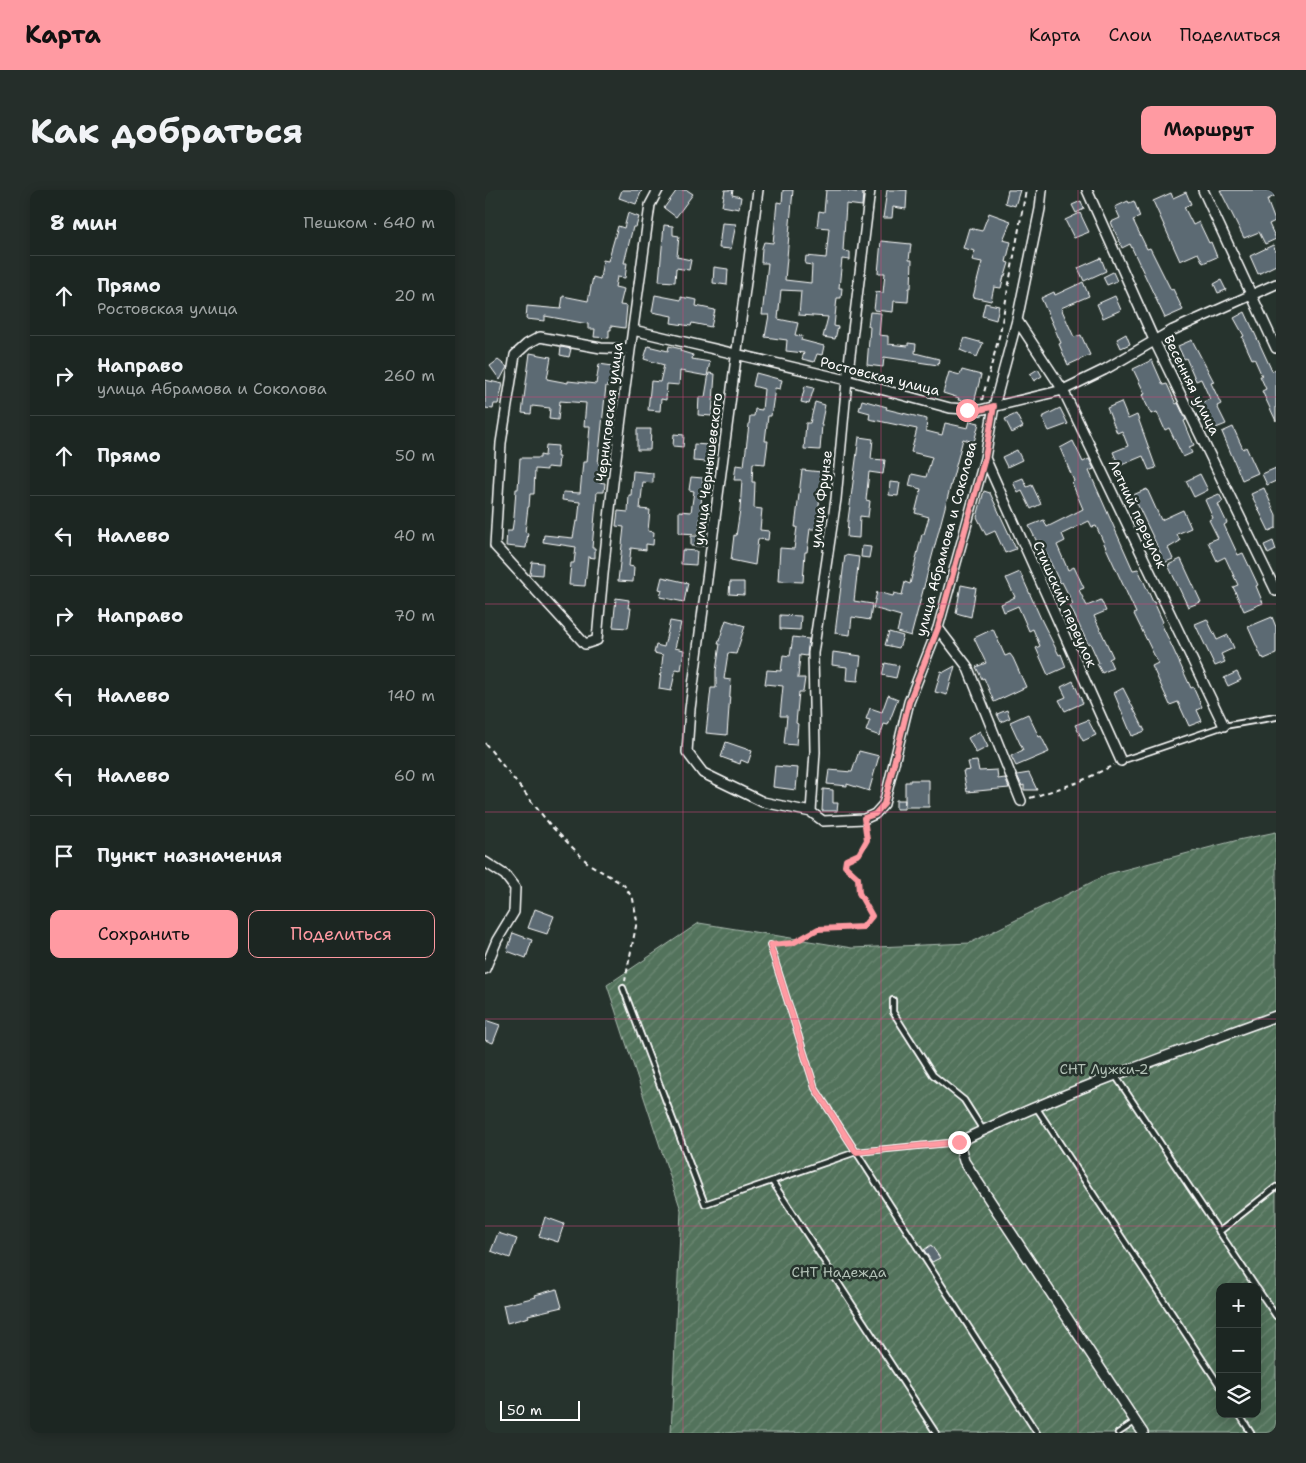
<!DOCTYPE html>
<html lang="ru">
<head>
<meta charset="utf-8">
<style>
  :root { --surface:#1c2622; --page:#252e2a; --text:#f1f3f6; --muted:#a0a5a5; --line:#3a4340; --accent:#ff9aa2 }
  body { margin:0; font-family:"Shantell Sans",sans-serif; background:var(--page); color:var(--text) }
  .controls { position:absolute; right:15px; bottom:15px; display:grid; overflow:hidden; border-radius:10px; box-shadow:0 2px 12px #0003 }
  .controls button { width:45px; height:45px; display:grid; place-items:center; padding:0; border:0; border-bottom:1px solid var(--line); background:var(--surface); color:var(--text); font:25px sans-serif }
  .scale { position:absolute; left:15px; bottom:12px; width:80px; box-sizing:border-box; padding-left:5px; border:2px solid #fff; border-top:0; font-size:14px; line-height:18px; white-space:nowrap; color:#fff; -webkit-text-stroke:4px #26332d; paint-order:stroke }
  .stop { position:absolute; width:15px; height:15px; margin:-11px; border:4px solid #ff9aa2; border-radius:50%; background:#fff }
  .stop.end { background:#ff9aa2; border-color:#fff; box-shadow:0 1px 5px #0008 }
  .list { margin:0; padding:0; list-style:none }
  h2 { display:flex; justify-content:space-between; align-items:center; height:65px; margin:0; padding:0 20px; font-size:21px }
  h2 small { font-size:16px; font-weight:400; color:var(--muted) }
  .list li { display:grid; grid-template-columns:32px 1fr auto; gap:15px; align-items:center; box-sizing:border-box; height:80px; padding:0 20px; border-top:1px solid var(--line) }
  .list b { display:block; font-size:19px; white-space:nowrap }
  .list p { margin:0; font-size:16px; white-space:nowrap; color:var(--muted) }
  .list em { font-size:16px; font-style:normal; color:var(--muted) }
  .actions { display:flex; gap:10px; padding:15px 20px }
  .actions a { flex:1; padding:11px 0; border:1px solid var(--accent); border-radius:10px; text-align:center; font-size:18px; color:var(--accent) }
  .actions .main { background:var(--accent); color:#111 }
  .icon { flex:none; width:28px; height:28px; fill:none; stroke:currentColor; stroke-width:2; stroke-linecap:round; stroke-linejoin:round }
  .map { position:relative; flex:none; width:791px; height:1243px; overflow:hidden; border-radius:10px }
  header { display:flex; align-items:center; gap:30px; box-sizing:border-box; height:70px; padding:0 25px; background:var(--accent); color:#111 }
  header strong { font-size:24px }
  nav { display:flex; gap:28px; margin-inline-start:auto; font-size:18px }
  .intro { display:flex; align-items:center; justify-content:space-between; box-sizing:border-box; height:120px; padding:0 30px }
  h1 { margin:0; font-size:35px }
  .button { padding:12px 22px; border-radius:10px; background:var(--accent); color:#111; font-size:18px; font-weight:700 }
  main { display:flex; gap:30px; padding:0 30px }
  aside { flex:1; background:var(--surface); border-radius:10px; box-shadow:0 2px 12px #0003 }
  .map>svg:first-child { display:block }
</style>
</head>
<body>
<header>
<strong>Карта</strong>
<nav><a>Карта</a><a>Слои</a><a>Поделиться</a></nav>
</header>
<div class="intro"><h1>Как добраться</h1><a class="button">Маршрут</a></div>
<main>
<aside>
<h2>8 мин<small>Пешком · 640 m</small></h2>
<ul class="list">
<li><svg class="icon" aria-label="ahead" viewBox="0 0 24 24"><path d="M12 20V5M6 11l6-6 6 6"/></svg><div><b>Прямо</b><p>Ростовская улица</p></div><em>20 m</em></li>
<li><svg class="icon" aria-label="right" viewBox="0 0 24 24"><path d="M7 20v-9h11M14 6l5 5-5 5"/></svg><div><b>Направо</b><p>улица Абрамова и Соколова</p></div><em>260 m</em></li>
<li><svg class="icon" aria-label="ahead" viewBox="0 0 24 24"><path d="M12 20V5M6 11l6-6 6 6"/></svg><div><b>Прямо</b></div><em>50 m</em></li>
<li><svg class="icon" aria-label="left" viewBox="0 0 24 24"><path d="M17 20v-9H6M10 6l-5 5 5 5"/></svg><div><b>Налево</b></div><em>40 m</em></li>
<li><svg class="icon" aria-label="right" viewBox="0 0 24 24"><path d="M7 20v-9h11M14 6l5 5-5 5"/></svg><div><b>Направо</b></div><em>70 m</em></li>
<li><svg class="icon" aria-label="left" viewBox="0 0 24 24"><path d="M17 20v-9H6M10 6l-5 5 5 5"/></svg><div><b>Налево</b></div><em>140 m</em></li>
<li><svg class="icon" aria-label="left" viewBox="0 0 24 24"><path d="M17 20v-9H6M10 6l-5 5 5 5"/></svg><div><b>Налево</b></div><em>60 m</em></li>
<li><svg class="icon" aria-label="arrive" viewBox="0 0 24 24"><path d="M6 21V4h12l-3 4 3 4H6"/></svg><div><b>Пункт назначения</b></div></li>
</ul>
<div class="actions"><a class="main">Сохранить</a><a>Поделиться</a></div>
</aside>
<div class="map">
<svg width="791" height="1243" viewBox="0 0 791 1243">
  <defs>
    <pattern id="garden-furrows" width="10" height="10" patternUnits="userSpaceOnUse" patternTransform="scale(1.25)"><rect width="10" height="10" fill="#53735c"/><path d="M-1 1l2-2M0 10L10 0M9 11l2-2" fill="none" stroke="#6d8874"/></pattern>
  </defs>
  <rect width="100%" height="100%" fill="#26332d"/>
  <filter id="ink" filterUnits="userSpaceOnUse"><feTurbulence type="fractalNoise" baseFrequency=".02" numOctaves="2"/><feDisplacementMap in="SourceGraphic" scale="10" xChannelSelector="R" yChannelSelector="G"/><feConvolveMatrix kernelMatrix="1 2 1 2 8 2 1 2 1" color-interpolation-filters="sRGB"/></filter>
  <g filter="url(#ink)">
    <path fill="url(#garden-furrows)" stroke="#a9b9ae" fill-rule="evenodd" d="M791 642V1243H186L196 1020 122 795 214 733 367 758 485 753 623 684 753 650ZM735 1097H772V1224H735Z"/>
    <path fill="#5b6a73" stroke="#fff" d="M137 0H157L151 14 134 8Z
      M192 0H202L208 4 191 27 179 18Z
      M240 0H248L247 5 256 7 254 19 237 16Z
      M298 0H308L300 90 326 93 327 75 320 74 321 66 341 68 344 38 332 37 334 21 339 22 341 0H363V1L378 3 377 16 361 14 358 61 365 62V70L357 69 354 98H357L356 108H352L349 136 353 137 350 149 338 147 343 127 314 125 316 101 296 100 293 129 313 133 310 145 317 146 316 150 339 156 337 165 332 164 329 172 317 169 319 163 301 161 302 150 280 147 284 125H277L283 73H276L277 58 279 52 288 53 292 12 297 13Z
      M402 0H422L421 19 408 17 407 28H398Z
      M523 0H535L530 16 520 13Z
      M735 0H791V5L782 10 790 31 784 34 791 49 780 54 774 42 759 48Z
      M701 2 706 14 699 17 708 35 714 32 724 53 726 52 732 67 718 73 713 63 695 71 668 11 686 3 688 8Z
      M596 11 599 19 591 23 587 15Z
      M643 11 644 13 649 11 655 27 648 30 662 59 665 58 686 100 688 99 698 120 680 128 645 54 637 58 626 32 635 28 630 17Z
      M143 23 154 27 151 37H148L139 73H142L140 88 132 87 130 97 139 99 135 115 142 116 140 138 126 136V140H124V148L109 147 110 139H103V134L60 126V131L41 129 42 116 76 119 78 106 103 111 108 87 115 89 118 70 123 71 133 36 139 38Z
      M504 23 526 31 518 50 526 52 521 72 524 73 520 86H519L516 98 509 97 506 111 488 107 497 72 487 70 490 61 478 58 484 38 497 41Z
      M595 23 604 42 589 48 580 30Z
      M237 33 251 34 246 59 234 58Z
      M179 35 188 36V45L194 46 192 67 206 70 204 80 191 78 190 92 174 91Z
      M396 51 426 54 424 70H427L426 98H424L423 112 409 111 408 122 389 120 391 102 398 103 400 83H393Z
      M788 55 791 62V75L773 84 765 66Z
      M616 68 621 81 599 91 593 78Z
      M229 77 243 79 242 95 228 93Z
      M628 82 632 91 622 95 618 87Z
      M736 90 741 100 733 103 729 94Z
      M598 92 604 106 576 118 589 147 596 145 605 165 583 175 574 154 576 153 556 108 569 102 570 105Z
      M170 105 196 110V107L212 110 211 116 230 120 226 137 207 133 206 136 186 133 187 126 167 122Z
      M630 106 636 120 618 128 612 114Z
      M500 113 514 116 511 130 497 126Z
      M385 122 396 123 394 145 403 146V154L423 156V153L431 154 430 163 454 169 453 175 399 167 398 177 382 175 385 137 383 136Z
      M760 122 787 181 791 179V231L777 201 781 199 775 186H777L769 168 767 169 757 147 759 146 749 128Z
      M641 144 645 154 636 158 632 149Z
      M480 148 498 153 492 167 475 160Z
      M707 150 729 192 726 193 736 214 732 216 741 234 726 240 714 214 725 209 716 189 711 191 701 168 699 169 693 156Z
      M163 156 183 161 184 156 196 159 195 161 208 165 207 169 225 172 222 186 195 181 194 195 182 194 181 210 176 209 175 221 163 220 166 191 175 192 179 175 159 169Z
      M76 157 86 159 84 167 75 165Z
      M45 163 66 167 62 189 83 193V191L111 194 114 174 128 176 125 196H121L113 273 115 274 113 292 120 293 119 302H112L107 358H110V368L103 367 100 396 84 395 86 373H89L91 357 58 352 59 345 88 348 91 331 93 332 95 312 77 310 78 302 95 303 98 272H102L105 236H99L101 213 75 211 73 230 64 229 65 218 47 216 46 224 37 223Z
      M13 170 22 177 15 190 5 176Z
      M667 170 678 195 682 194 691 214 693 213 701 230 699 231 709 255 704 257 707 263 698 267 684 238 680 240 672 222 666 224 657 205 660 204 648 179Z
      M553 179 557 186 549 191 545 184Z
      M477 180 496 185 489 213 473 210 474 208 458 203 464 182 475 185Z
      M224 183 230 184 227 226 213 225 214 207H220Z
      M271 183 297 190 295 199 290 198 286 226H283L280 251H283L280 274 268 273 267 292H270L269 318 277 319 275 340 284 341 283 350 273 349 270 375 246 370 249 345 251 346 255 320 257 290H249L251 275 259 276 265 226H269L270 219 277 220 279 199 268 196Z
      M0 190 18 194 13 214H9L8 219 0 218Z
      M320 196 329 198 324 214 316 212Z
      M377 210 402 217 401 219 442 229 441 241 457 245 460 233 483 238 485 231 494 233 489 252 478 249 426 446 412 442 416 426 388 418 392 402 408 406 409 403 417 405 420 392 425 394 437 344H439L444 327 430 323 436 299 424 296 427 284 441 287 447 267 426 262 432 239 384 229 385 223 374 220Z
      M330 212 340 215 336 235H337L335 260 319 259 321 233H325Z
      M636 212 643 229 652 225 671 278 664 280 658 266 634 276 628 262 643 256 637 241 632 243 622 218Z
      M575 218 583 234 564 241 557 227Z
      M531 224 538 237 527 243 520 229Z
      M748 237 758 259 761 257 773 283 757 290 737 242Z
      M152 239H166L165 260H152Z
      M189 244 199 245 198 257 188 256Z
      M374 247 388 249 386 269 400 270 398 284 384 282 381 310 385 311 383 327 375 326 374 348 362 347 363 330Z
      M588 251 598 272 604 269 609 279 604 281 648 380 653 379 668 412H669L678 432 676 433 690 463 706 498 708 497 717 517 712 520 717 531 704 536 693 512 685 515 667 476 673 473 649 424 651 423 611 336 607 337 604 331 577 344 580 351 572 355 583 380 589 377 599 398 594 400 602 416 616 410 621 421 609 426 628 467 624 469 628 478 617 483 612 474 614 473 605 453 603 454 585 416 588 414 577 392 575 393 555 350 552 352 544 336 559 330 562 337 598 319 587 293 589 291 575 258Z
      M209 254 223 255 222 272 208 271Z
      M61 255 73 256 72 267H74L73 278 62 277V280L50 279 49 304H45L44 317H43L40 342 43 343 41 358 21 356 22 341H27L29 327 31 299H33L35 268H55V265L60 266Z
      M532 260 537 270 522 277 517 267Z
      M791 278V291L782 295 777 284Z
      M317 280 337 282 332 339H325L322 362H320L318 392 293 391 295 358 309 359 312 337H310Z
      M148 281 168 283V293L158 292 155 319 165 320 163 341 169 342 168 355 161 354V360L146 358 144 376 149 377 148 392 133 391 139 337 131 336 133 321 143 322 144 305H146Z
      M715 284 723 300 709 307 701 291Z
      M206 287 218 288 214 344 194 343V321L206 322 209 301 204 300Z
      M538 288 542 297 547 295 556 314 546 319 537 301 533 303 528 292Z
      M405 292 415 293 413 306 404 305Z
      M779 298 791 325V338L784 341 766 304Z
      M662 299 676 330 698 320 706 338 692 344 695 351 683 358 688 369 676 374 672 366 676 364 648 305Z
      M499 301 505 303 531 359 520 363 510 341 501 345 492 327Z
      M734 304 738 311 733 314 742 333 739 335 753 365 758 363 773 395 771 396 778 413 759 421 748 397 753 395 740 367 732 371 723 352 733 348 724 330 728 328 720 310Z
      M206 346H219V356H206Z
      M788 351 791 360 783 364 779 355Z
      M377 356 386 357 384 368 376 367Z
      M197 360 212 361 211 375 196 374Z
      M360 365 374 367 369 411 387 414 385 430 367 427 365 445 350 443Z
      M696 369 716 412 703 417 683 375Z
      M47 372 58 373 57 385 45 384Z
      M535 382 557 431 574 465 576 464 581 477 563 485 551 458 555 456 548 439 544 441 533 416 519 422 516 414 530 407 521 388Z
      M177 387 203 393 199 412 175 407 177 400 174 399Z
      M245 392H259V405L244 404Z
      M476 395 491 398 486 427 471 423Z
      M131 408 144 410 143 418H146L143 438 128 437Z
      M295 425 316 426 315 440 295 439Z
      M787 427 791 437V464L779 469 778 467 777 468 763 437Z
      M722 429 732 450 743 445 749 458 736 464 740 472 730 476 710 434Z
      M241 430 260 436 251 464 243 463 239 489 246 490 242 545 221 543 226 498H231V481L235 454H233Z
      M185 431 196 433 190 458 199 460 196 480 191 479 186 501 174 499 178 465 169 463 171 455 179 457Z
      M508 439 520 466 525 464 528 468 541 497 509 512 499 488 497 489 491 477 501 473 489 448Z
      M404 442 418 446 414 458 400 455Z
      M308 447 324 449 322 466 315 465 313 488H320L318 502H314L311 533 313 534 311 555 299 554 302 526H295L298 496 280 494 282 480 296 481 298 465 305 466Z
      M348 462 376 466 373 491 361 490 362 477 347 475Z
      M400 473 414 476 411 488 397 485Z
      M470 476 462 505 450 502 456 481 459 482Z
      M752 482 756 490 743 496 739 488Z
      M588 491 598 513 580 521 574 510 581 507 576 497Z
      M638 498 660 541 647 546 629 503Z
      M403 505 413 509 403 535 399 534 395 546 381 541 385 530 381 529 385 518 397 522Z
      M522 520 525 528 516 532 512 524Z
      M543 524 554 547 556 546 564 562 531 576 526 566 538 560 525 532Z
      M603 530 611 545 598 551 590 535Z
      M495 541 503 557 491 563 483 548Z
      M241 552 267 561 263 573 256 570 255 574 236 567Z
      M374 561 394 566 384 601 362 594V596L342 594 344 580 367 582Z
      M492 571 494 581 512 580 513 589 520 588 524 598 482 602 478 581 485 580 483 572Z
      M290 576 313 578 311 600 288 597Z
      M544 583 552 600H539V595L537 596 532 585Z
      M425 590H444V617H420V592H425Z
      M338 599 348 600V613H353L352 621H337Z
      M411 610H420L419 619H411Z
      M50 719 69 726 62 744 43 738Z
      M28 743 47 750 41 768 22 761Z
      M0 830 15 835 8 853 0 850Z
      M60 1027 79 1034 73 1052 54 1046Z
      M13 1043 32 1049 25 1068 6 1061Z
      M446 1055 455 1068 447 1072 439 1060Z
      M72 1099 77 1117 43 1125 44 1127 22 1133 18 1115 51 1107 50 1105Z"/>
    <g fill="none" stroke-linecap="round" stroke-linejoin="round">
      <g stroke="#fff" stroke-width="8">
        <path id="lane" d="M636 571 739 536 791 527
          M285 755 330 898 552 1243
          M138 798 220 1014 371 962 474 952
          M408 810V822L448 885 479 910 498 940
          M630 885 771 1097
          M551 917 735 1196
          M287 991 451 1243
          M734 1042 791 997
          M772 1098 791 1126
          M754 1224 766 1243
          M633 1243 651 1231"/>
      </g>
      <g stroke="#fff" stroke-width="12">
        <path id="street" d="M273 0 205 519 202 562 218 583 278 612 326 622 338 631 379 629 390 624 399 614 424 512 453 438 500 268 509 216 532 130 555 19 557 0
          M602 0 669 150 791 401
          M718 0 791 158
          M532 130 578 200 739 536
          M148 140 362 190 465 218 495 220 578 200 619 180 688 140 791 94
          M145 159 116 158 55 147 42 154 30 165 16 253 10 356 100 454 112 450C124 304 145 160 165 15L173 0
          M500 268 636 571
          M453 438 482 476 536 611
          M326 622 330 562 328 463 351 309 362 190 385 0
          M0 672 20 685 30 698 29 722 12 750 0 779
          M658 1243 479 971 474 952C576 902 685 865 791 826"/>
      </g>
      <path stroke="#fff" stroke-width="2" stroke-dasharray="5 4" stroke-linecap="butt" d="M497 210 515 143 541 0
        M0 553 66 636 104 674 139 695 148 709 152 731 140 791
        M545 608 594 592 629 575
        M291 754 308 753 333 739 378 737 387 726 374 703 373 688 361 676V670L374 664 382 650 380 638"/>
      <use href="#lane" stroke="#26332d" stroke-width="4.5"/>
      <use href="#street" stroke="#26332d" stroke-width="9"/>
    </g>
  </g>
  <g fill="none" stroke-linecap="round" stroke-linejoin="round" filter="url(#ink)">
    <path stroke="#ff9aa2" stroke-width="6" d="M474 952 371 962 330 898 285 755 308 753 333 739 378 737 387 726 374 703 373 688 360 676 361 670 374 664 382 650 379 628 390 624 399 614 424 512 453 438 500 268 509 216 495 220H482"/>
  </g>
  <path fill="none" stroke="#ce467c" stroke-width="1" stroke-opacity="0.55" d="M198 0V1243M396 0V1243M593 0V1243M0 207H791M0 414H791M0 622H791M0 829H791M0 1036H791"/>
  <g text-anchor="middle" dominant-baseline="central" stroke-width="5" stroke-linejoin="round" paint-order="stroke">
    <g font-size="14" fill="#fff" stroke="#26332d">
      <text transform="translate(395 186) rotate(14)">Ростовская улица</text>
      <text transform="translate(707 195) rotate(64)">Весенняя улица</text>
      <text transform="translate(124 222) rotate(-83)">Черниговская улица</text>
      <text transform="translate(223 279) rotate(-83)">улица Чернышевского</text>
      <text transform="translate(336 309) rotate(-83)">улица Фрунзе</text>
      <text transform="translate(653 324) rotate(65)">Летний переулок</text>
      <text transform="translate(461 349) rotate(-75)">улица Абрамова и Соколова</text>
      <text transform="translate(580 414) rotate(66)">Стишский переулок</text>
    </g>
    <g font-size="14" fill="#b2c0b6" stroke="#26332d">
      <text x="619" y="879">СНТ Лужки-2</text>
      <text x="354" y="1082">СНТ Надежда</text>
    </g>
  </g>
</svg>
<div class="controls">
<button>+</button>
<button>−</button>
<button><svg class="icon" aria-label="layers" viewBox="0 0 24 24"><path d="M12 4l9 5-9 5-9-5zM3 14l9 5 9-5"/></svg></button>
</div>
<div class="scale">50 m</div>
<div class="stop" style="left:482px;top:220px"></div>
<div class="stop end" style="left:474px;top:952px"></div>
</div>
</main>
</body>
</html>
